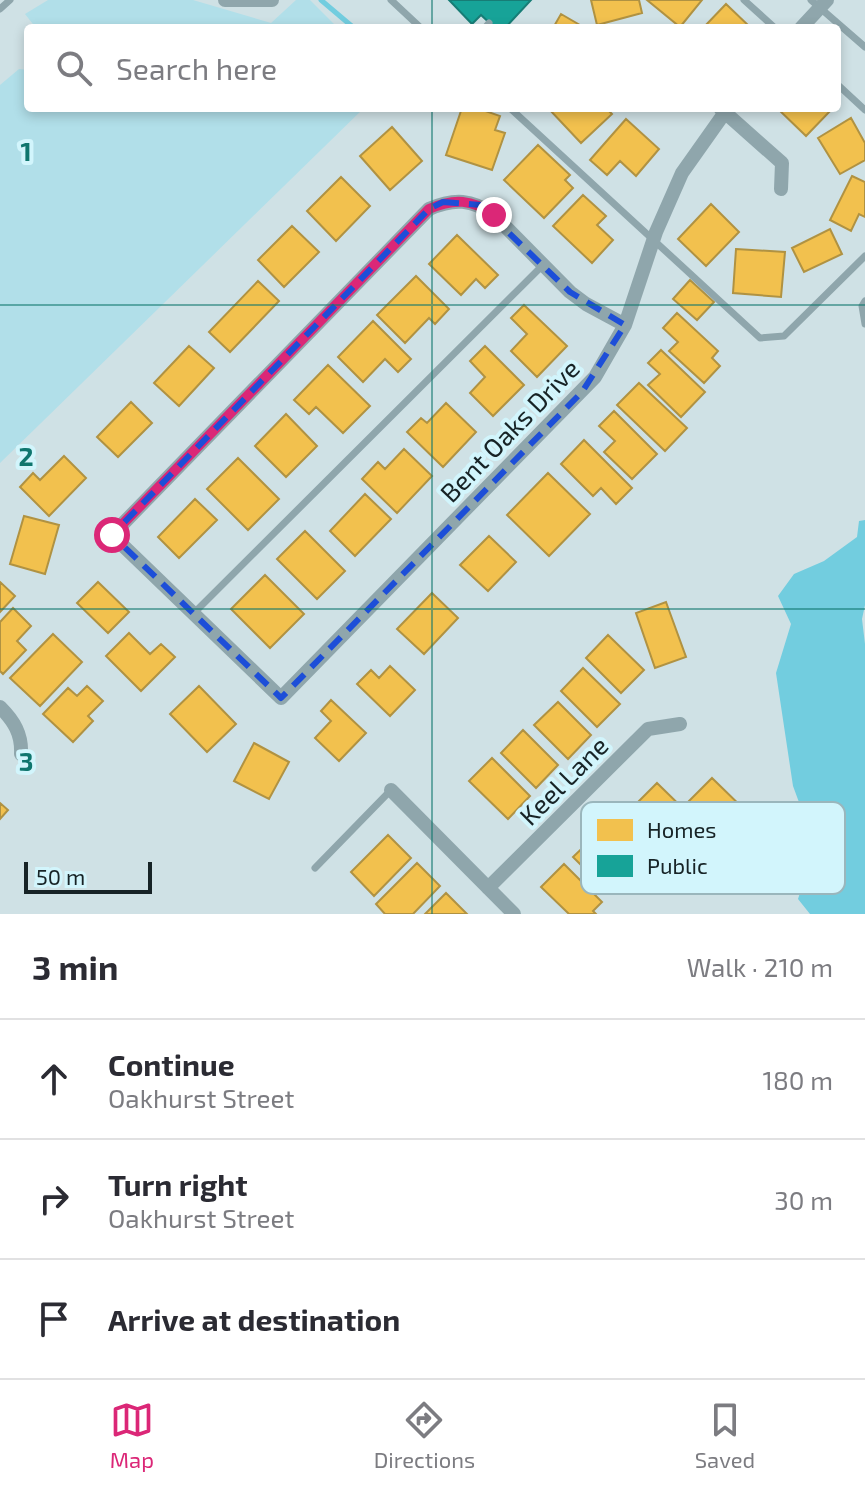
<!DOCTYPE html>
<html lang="en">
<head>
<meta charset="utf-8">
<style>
  :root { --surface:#fff; --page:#f2f2f3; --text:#2b2b33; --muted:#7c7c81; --line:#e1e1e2; --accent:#db2777 }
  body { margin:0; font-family:"Exo 2",sans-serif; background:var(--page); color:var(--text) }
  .scale { position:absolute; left:24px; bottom:20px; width:128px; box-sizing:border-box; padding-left:8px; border:4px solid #172326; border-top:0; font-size:22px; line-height:28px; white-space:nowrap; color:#172326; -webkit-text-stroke:6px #d2f5fc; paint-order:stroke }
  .stop { position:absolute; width:24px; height:24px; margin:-18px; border:6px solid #db2777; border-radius:50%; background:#fff }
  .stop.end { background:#db2777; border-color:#fff; box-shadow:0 2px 8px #0008 }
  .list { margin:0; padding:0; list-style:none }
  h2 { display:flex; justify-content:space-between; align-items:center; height:104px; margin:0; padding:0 32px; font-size:34px }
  h2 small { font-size:26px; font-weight:400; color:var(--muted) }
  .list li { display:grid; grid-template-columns:52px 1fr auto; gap:24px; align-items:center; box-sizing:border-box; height:120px; padding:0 32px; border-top:2px solid var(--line) }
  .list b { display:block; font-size:30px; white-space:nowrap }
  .list p { margin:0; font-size:26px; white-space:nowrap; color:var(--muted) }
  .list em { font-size:26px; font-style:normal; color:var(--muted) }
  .icon { flex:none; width:44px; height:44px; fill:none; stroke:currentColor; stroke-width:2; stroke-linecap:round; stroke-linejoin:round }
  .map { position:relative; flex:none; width:865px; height:914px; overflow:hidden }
  .search { position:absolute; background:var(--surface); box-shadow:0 4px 12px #0003; left:24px; right:24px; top:24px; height:88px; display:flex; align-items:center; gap:20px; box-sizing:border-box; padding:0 28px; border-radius:8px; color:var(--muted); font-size:30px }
  .sheet { height:464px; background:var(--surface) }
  nav { display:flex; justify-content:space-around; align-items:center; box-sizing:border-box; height:112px; border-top:2px solid var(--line); background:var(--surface); font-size:22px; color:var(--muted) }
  nav a { display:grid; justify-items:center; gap:4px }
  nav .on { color:var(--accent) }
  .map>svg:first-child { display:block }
</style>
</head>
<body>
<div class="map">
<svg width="865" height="914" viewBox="0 0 865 914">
  <rect width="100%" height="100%" fill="#cfe1e5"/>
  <path fill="#b1dfe9" d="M48 0H193L271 23 296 0H310L338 28H36L25 14Z
    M19 69 28 70V108H364L0 463V85Z"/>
  <path fill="#72cddf" d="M865 520V605L862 619 865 644V914H810L798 899 808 868 801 847 807 824 793 786 776 673 791 624 778 596 794 574 824 561 857 537 859 521Z"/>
  <path fill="#f2c14e" stroke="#b09242" stroke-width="2" d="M591 0H639L642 13 597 25Z
    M647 0H702L680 27Z
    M726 4 751 28H703Z
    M561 14 585 28H553Z
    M462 108H477L500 116 495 130 505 133 492 170 446 155Z
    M548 108H606L612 114 581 143Z
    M777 108H833L806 136Z
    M851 118 865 143V160L840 174 818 138Z
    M626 119 659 149 636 176 620 161 607 175 590 160Z
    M392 127 422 161 390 190 360 156Z
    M538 145 570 175 565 180 573 188 544 218 504 180Z
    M852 176 865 182V217L859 214 851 231 830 220Z
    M341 177 370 206 336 241 307 211Z
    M583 195 606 216 597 225 613 240 592 263 553 226Z
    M711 204 739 232 706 266 678 239Z
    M292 226 319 252 284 287 258 260Z
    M830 229 842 254 804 272 792 248Z
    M457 235 498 275 485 288 476 279 461 295 429 264Z
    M736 249 785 252 781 297 733 293Z
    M416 276 449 309 435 324 429 318 405 343 377 315Z
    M690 280 714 302 697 320 673 299Z
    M258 281 279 301 230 352 209 332Z
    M524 305 567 346 537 377 511 351 527 334 511 318Z
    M677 313 718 351 712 358 720 366 704 383 669 351 678 342 663 328Z
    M373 321 411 359 398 372 385 359 363 382 338 357Z
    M189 346 214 368 179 406 154 383Z
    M485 346 524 385 493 416 470 393 485 377 470 361Z
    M661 350 705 392 681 417 648 385 660 374 648 363Z
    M328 365 370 406 343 433 316 407 309 414 294 400Z
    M639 383 687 428 665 451 617 405Z
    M131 402 152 423 118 457 97 437Z
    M446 403 476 432 443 467 407 432 421 418 427 423Z
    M614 411 657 454 632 479 604 452 615 441 599 426Z
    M286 414 317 446 286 477 255 446Z
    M584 440 632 488 616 504 601 488 593 496 561 464Z
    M404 449 432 476 397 513 362 479 378 462 385 469Z
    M64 456 86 478 49 516 20 487 33 473 40 480Z
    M238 458 279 499 248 530 207 489Z
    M548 473 590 514 549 556 507 515Z
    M365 494 391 519 355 556 330 531Z
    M195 499 217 520 179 558 158 537Z
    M24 516 59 525 45 574 10 564Z
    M305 531 345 571 317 599 277 559Z
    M489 536 516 562 488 591 460 565Z
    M265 575 304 614 270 648 231 609Z
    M0 582 15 596 0 612Z
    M98 582 129 612 108 633 77 603Z
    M432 593 458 618 424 654 397 629Z
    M666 602 686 657 655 668 636 613Z
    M13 608 31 626 17 641 26 650 3 674 0 671V622Z
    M129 633 150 654 161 644 175 657 141 691 106 656Z
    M53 634 82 662 40 706 10 678Z
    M608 635 644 670 621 693 586 658Z
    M390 666 415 690 390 716 357 684 371 670 379 678Z
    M583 668 620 704 597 727 561 691Z
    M87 686 103 701 88 716 93 721 73 742 43 714 68 688 77 696Z
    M199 686 236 724 207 752 170 714Z
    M331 700 366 733 339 761 315 738 331 721 321 711Z
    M558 702 591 735 568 759 534 725Z
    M523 730 558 765 536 788 501 753Z
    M254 743 289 762 269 799 234 781Z
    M492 758 530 796 508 819 469 781Z
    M712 778 751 816 727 840 688 802Z
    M657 783 700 825 677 849 634 806Z
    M0 803 8 810 0 819Z
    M388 835 411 858 374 896 351 872Z
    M596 835 632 871 609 893 573 857Z
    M417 863 440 886 413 914H385L376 904Z
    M564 864 602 902 593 911 596 914H569L541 887Z
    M446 893 467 914H425Z"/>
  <path fill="#17a398" stroke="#177d76" stroke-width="2" d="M449 0H531L505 28H495L481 15 472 24Z"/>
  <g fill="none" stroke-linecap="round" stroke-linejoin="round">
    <path stroke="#72cddf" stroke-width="5" d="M321 0 354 28"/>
    <path stroke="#8fa6ac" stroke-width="7" d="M391 0 421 28
      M744 0 775 28
      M811 0 865 47
      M0 9 10 0
      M485 28 489 23
      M837 84 865 110
      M510 108 760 338 784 336 865 256
      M865 301 862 306 865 324
      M193 614 542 266
      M315 868 391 790"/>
    <path stroke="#8fa6ac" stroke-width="14" d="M225 0H272
      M801 28 827 0
      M720 108 782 163 781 189
      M625 325 586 304 570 292 494 215C472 199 454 198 429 209L112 535 281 698 595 377 625 325 656 232 682 173 728 108
      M0 707C14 721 22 734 21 754
      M391 790 514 914
      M488 888 648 729 680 724"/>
  </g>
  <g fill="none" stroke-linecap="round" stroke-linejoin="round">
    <path stroke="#db2777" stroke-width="10" d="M112 535 429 209C454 198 472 199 494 215"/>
  </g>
  <path fill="none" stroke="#1d4ed8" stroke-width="6" stroke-dasharray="16 10" stroke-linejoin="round" d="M443 202 480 205 570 292 625 325 582 392 281 698 112 535 429 209Z"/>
  <path fill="none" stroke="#0f766e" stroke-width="2" stroke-opacity="0.55" d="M432 0V28M432 108V914M0 305H865M0 609H865"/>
  <g text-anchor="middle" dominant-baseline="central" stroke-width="8" stroke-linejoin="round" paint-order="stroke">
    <g font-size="26" fill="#172326" stroke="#d2f5fc">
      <text transform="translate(509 430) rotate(-46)">Bent Oaks Drive</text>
      <text transform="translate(563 780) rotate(-45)">Keel Lane</text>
    </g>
  </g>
  <rect x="581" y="802" width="264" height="92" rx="12" fill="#d2f5fc" stroke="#9ab6bc" stroke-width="2"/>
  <rect x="597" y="819" width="36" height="22" fill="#f2c14e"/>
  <rect x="597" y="855" width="36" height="22" fill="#17a398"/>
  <g font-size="22" fill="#172326">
    <text x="647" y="838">Homes</text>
    <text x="647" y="874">Public</text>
  </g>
  <g font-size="26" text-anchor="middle" font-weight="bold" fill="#0f766e" stroke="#d2f5fc" stroke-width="8" stroke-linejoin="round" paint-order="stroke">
    <text x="26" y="161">1</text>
    <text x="26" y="466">2</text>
    <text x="26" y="771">3</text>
  </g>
</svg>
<div class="scale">50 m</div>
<div class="stop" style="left:112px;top:535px"></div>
<div class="stop end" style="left:494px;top:215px"></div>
<div class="search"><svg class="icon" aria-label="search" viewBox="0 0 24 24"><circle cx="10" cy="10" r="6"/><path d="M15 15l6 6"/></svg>Search here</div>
</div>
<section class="sheet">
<h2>3 min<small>Walk · 210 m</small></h2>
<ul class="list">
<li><svg class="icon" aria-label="ahead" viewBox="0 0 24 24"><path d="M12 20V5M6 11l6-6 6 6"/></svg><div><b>Continue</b><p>Oakhurst Street</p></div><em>180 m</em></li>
<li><svg class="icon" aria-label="right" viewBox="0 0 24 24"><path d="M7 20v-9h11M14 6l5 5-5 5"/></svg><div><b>Turn right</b><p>Oakhurst Street</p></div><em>30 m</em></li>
<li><svg class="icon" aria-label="arrive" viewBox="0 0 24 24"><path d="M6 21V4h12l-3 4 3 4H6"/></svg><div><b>Arrive at destination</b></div></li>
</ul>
</section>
<nav>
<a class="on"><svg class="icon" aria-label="map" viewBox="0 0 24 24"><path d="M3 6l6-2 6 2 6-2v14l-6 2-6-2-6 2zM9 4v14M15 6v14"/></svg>Map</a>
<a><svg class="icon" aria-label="directions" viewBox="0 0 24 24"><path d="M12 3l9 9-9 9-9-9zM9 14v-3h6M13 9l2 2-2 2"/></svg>Directions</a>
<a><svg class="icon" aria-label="saved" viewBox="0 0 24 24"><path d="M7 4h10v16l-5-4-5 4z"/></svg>Saved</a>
</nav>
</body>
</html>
